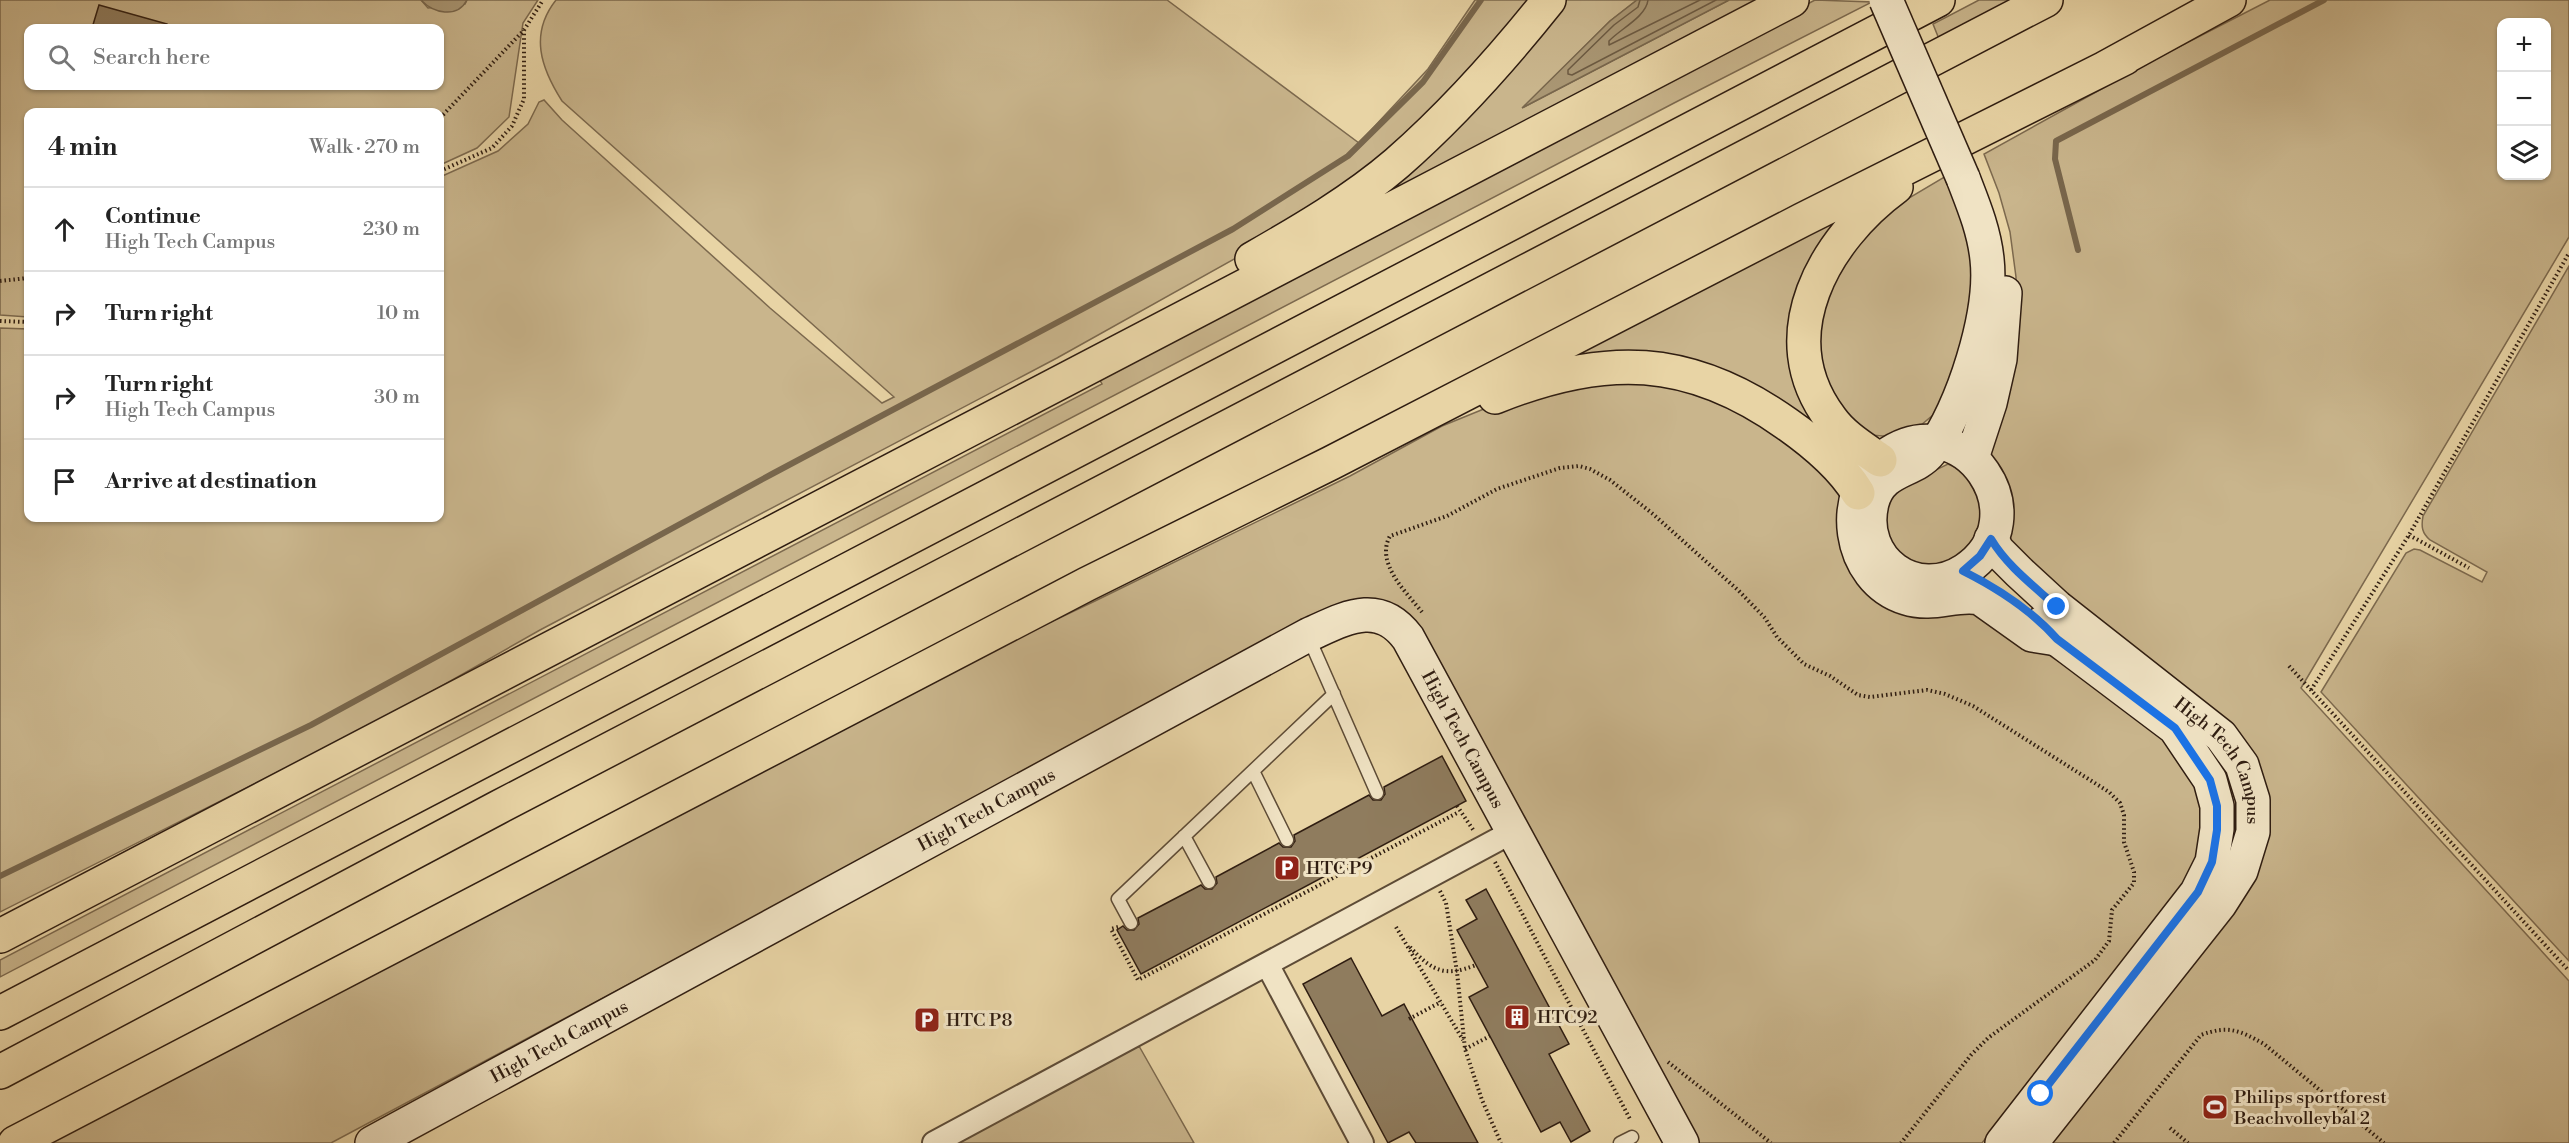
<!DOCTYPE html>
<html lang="en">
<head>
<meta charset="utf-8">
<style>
  :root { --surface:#fff; --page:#f6f6f6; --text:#222; --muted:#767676; --line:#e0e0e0 }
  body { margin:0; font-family:"Libre Bodoni",serif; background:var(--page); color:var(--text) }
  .controls { position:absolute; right:18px; top:18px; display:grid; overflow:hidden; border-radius:12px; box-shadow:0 2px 4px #0004 }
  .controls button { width:54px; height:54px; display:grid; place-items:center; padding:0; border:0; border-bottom:2px solid var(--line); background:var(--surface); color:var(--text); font:30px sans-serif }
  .stop { position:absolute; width:18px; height:18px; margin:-14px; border:4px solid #1a73e8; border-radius:50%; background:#fff }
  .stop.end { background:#1a73e8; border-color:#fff; box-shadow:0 2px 6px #0008 }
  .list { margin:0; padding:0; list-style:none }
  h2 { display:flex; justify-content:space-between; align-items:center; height:78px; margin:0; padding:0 24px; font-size:26px }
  h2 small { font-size:20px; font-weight:400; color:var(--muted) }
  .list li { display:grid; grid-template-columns:39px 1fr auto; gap:18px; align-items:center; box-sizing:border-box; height:84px; padding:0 24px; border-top:2px solid var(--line) }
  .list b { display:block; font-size:22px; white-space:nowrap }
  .list p { margin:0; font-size:20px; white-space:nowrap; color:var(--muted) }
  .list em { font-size:20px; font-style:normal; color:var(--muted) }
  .icon { flex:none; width:33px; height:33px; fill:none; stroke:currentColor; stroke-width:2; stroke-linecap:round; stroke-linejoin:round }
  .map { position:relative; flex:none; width:2569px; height:1143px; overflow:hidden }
  .search { position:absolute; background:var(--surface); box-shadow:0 2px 4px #0004; left:24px; top:24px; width:420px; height:66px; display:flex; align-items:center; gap:15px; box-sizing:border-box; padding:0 21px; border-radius:12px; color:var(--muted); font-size:22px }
  .panel { position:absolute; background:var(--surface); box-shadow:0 2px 4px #0004; left:24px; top:108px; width:420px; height:414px; border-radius:12px }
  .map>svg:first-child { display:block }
</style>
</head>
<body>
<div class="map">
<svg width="2569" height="1143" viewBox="0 0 2569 1143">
  <rect width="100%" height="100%" fill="#e8d4a5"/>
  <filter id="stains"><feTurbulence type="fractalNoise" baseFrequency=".00333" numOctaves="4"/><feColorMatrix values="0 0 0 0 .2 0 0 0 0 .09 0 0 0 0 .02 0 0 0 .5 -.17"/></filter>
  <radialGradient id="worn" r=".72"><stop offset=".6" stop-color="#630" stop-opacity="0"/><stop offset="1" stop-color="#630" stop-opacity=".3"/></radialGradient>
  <path fill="#c9b58c" stroke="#7c694e" stroke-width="1.5" fill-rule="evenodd" d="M0 0H421L428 8 465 4 467 0H538L523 23 509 117 477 148 440 165V112H28V317L0 315ZM428 27 440 28V86H28V28Z
    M556 0H1167L1359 143 1428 69 1475 0H1541L1388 157 1270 239 1057 358 540 630 389 716 0 912V328L28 329V518H440V177L498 151 528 124 539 102 544 100 562 120 770 308 882 403 894 397 562 101C541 68 529 34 556 0Z
    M1560 0H1637L1610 21 1524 107 1729 0H1767L1351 217Z
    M1815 0 1872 2 1676 102 0 977V960L1102 384 1097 375Z
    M1979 0H2014L1939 39 1933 24Z
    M2270 0H2569V237L2301 688 2569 981V1143H2041L2204 935 2260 788 2009 553 1987 459 2016 316V277L2010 232 1999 193 1984 154 2163 55ZM2502 22H2546V176H2502Z
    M1913 164 1799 307 1838 444 1735 382 1492 385Z
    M1946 176 1973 240V310L1949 385 1933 415 1915 430 1896 437 1870 435 1849 424 1817 367 1825 282 1887 211Z
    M2569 266V961L2321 692 2406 553 2414 549 2420 550 2482 582 2487 572 2430 540C2422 533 2421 527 2423 516Z
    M1619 373 1731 395 1840 481 1844 539 1985 613 2111 696 2177 749 2203 794 2200 864 1982 1143H1690L1385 602C1369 598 1358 598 1342 604L331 1143H44L870 708 1095 601 1350 476 1442 426 1501 402Z
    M1948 464 1963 471 1982 504 1977 538 1954 562 1918 566 1897 553 1886 531 1887 504 1898 488Z
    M1139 1046 1194 1143H961L962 1137Z"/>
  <path fill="#a99673" stroke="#78664c" stroke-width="1.5" d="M421 0H467C457 19 433 13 421 0Z
    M1637 0H1729L1522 108 1610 21Z"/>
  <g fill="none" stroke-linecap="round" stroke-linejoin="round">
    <path stroke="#6c5a42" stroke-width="1.5" d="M1640 0 1638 7 1614 25 1568 70V74L1572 75 1716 0
      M1648 0C1646 17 1620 29 1609 41V45L1700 0"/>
    <path stroke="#78664c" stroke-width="6" d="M2078 250 2055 159 2056 141 2324 0
      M0 876 311 725 772 474 1233 229 1348 156 1423 82 1481 0"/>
  </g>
  <path fill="#8f7c5e" stroke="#2f1d11" stroke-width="1.5" d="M99 5 167 24 166 28H92Z
    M1442 756 1466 801 1141 974 1117 930 1123 926 1127 930H1134L1139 924 1138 918 1201 885 1205 889H1212L1217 883 1216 877 1279 843 1283 847H1291L1295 841 1294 835 1369 795 1373 800H1381L1385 794 1384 787Z
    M1486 889 1569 1044 1549 1054 1590 1131 1571 1142 1560 1122 1541 1132 1469 997 1488 987 1457 930 1477 919 1466 900Z
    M1351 958 1382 1016 1404 1004 1478 1143H1416L1409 1132 1388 1143 1303 984Z"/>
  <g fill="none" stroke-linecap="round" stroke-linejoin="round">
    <g stroke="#5d4b36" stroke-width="15">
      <path id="lane" d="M1308 636 1377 793
        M1253 771 1287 840
        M1184 836 1209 882
        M1131 923 1118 899 1334 694
        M1620 1143 1632 1137"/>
    </g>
    <g stroke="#5d4b36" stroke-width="26">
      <path id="street" d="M1267 964 1362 1143
        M934 1143 1512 832"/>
    </g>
    <g stroke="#2f1d11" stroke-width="36">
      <g id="secondary">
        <path d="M1963 178C1973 204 1984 230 1987 259 1993 312 1963 409 1930 452 1913 473 1881 468 1872 503 1858 560 1916 602 1965 570 2043 518 1963 400 1885 456 1835 492 1847 580 1906 598 1934 607 1955 593 1980 598L2032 635 2057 639"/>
        <path d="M1972 458 1990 403 2000 359 2005 293"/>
        <path id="s1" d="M1991 539 1998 551 2019 572 2057 607 2221 736 2242 765 2253 800V832L2241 871 2220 904 2031 1143"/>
        <path id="s2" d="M372 1143 1308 635C1344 619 1378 598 1408 638L1682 1143"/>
        <path d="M2002 1143 2197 892 2212 862 2217 829V806L2210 780 2175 728 2057 639 2042 623"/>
      </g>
    </g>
    <g stroke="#2f1d11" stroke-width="36">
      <path id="highway" d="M2105 68 2229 0
        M1252 259C1301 231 1354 200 1397 163 1454 113 1502 59 1549 0
        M1495 397C1604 353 1689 354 1787 424 1814 443 1841 465 1858 493
        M1880 460C1863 448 1843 436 1831 419 1768 336 1825 239 1896 187
        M0 936 1792 0
        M0 1013 1938 0
        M0 1072 497 808 2046 0
        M15 1143 1087 584 1331 463 1802 220 2125 58"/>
    </g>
    <path stroke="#2f1d11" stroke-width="4" stroke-dasharray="1.5 3" stroke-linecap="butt" d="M440 118 524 30 543 0
      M440 171 492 148 512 126 524 99V30
      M0 281 28 278
      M0 321 28 322
      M2409 535 2469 568
      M1422 612C1406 592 1375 563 1390 536L1447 516 1497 489 1560 468 1579 466 1590 469 1610 480 1653 514 1738 590 1765 618 1777 637 1804 664 1830 676 1858 695 1870 697 1927 690 1945 694 1973 706 2109 792 2120 803 2124 815V842L2134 872V883L2112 910 2109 941 2095 960 1988 1038 1971 1055 1901 1143
      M2289 666 2569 971
      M2311 690 2409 535 2569 253
      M1457 806 1474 831
      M1495 862 1631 1121
      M1440 891 1446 903 1457 972 1465 1049 1482 1100 1501 1143
      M1118 927 1111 929 1138 980 1459 812
      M1396 927 1463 1040
      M1410 947C1433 972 1445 977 1476 965
      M1409 1019 1441 1002
      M1465 1049 1490 1036
      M1668 1062 1771 1143
      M2170 1128 2188 1143
      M2114 1143 2201 1035C2228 1025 2239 1030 2264 1044L2384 1143"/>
    <use href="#lane" stroke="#f0e3c4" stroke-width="12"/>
    <use href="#street" stroke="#f0e3c4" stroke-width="22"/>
    <use href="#secondary" stroke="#f0e3c4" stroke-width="33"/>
    <use href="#highway" stroke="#e8d4a5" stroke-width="33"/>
    <g stroke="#2f1d11" stroke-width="36" stroke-linecap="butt">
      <path id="secondary-bridge" d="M1886 0 1963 178"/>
    </g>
    <use href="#secondary-bridge" stroke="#f0e3c4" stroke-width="33"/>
  </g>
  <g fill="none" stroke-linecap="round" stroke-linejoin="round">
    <path stroke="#1a73e8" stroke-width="8" d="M2041 1094 2198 892 2212 862 2217 830V806L2210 780 2175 728 2057 639C2032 611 1997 588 1963 571L1980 556 1991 539C2007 566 2034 586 2057 607"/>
  </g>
  <defs>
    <g id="parking-square" transform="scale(1.35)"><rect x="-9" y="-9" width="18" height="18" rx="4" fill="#8f2418" stroke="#f0e3c4"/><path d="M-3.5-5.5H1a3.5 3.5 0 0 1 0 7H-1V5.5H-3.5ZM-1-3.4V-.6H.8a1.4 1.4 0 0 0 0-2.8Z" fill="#fff"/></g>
    <g id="building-square" transform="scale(1.35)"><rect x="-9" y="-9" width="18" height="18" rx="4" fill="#8f2418" stroke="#f0e3c4"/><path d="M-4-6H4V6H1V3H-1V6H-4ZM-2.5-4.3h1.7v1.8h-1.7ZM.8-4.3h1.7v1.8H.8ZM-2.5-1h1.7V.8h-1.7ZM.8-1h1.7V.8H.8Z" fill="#fff"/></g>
    <g id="stadium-square" transform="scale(1.35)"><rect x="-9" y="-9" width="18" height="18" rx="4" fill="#8f2418" stroke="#f0e3c4"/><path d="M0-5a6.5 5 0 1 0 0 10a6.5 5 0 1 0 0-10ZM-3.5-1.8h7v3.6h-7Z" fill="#fff"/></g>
  </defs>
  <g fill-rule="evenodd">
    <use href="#parking-square" x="1287" y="868"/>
    <use href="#building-square" x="1517" y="1017"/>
    <use href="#parking-square" x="927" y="1020"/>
    <use href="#stadium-square" x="2215" y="1107"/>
  </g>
  <g text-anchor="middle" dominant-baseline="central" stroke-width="6" stroke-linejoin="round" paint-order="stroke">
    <g font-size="18" fill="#2f1d11" stroke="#f0e3c4">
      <text stroke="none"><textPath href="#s2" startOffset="1292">High Tech Campus</textPath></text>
      <text stroke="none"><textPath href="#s1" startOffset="324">High Tech Campus</textPath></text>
      <text stroke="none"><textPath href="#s2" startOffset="699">High Tech Campus</textPath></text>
      <text stroke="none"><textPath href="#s2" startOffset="213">High Tech Campus</textPath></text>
    </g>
    <g font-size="18" fill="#2f1d11" stroke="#f0e3c4" text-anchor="start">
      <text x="1306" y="868">HTC P9</text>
      <text x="1537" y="1017">HTC92</text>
      <text x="946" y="1020">HTC P8</text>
      <text x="2234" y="1097">Philips sportforest<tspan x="2234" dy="21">Beachvolleybal 2</tspan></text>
    </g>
  </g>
  <rect width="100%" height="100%" filter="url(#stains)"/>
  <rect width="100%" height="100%" fill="url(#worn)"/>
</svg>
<div class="controls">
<button>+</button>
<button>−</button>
<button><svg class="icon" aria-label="layers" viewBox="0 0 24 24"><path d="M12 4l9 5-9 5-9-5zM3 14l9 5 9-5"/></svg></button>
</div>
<div class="stop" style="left:2041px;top:1094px"></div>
<div class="stop end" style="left:2057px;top:607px"></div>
<div class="search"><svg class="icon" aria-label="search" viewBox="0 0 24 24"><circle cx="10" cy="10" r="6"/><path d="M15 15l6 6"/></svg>Search here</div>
<section class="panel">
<h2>4 min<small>Walk · 270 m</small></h2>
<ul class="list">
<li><svg class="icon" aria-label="ahead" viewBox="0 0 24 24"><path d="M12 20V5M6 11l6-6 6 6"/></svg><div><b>Continue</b><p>High Tech Campus</p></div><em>230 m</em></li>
<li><svg class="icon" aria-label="right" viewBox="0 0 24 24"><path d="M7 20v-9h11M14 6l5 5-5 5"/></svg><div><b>Turn right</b></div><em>10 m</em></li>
<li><svg class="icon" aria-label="right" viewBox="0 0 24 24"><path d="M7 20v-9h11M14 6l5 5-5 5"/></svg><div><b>Turn right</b><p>High Tech Campus</p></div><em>30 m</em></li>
<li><svg class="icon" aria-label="arrive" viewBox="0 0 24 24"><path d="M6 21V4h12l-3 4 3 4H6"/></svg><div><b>Arrive at destination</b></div></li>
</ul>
</section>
</div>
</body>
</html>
